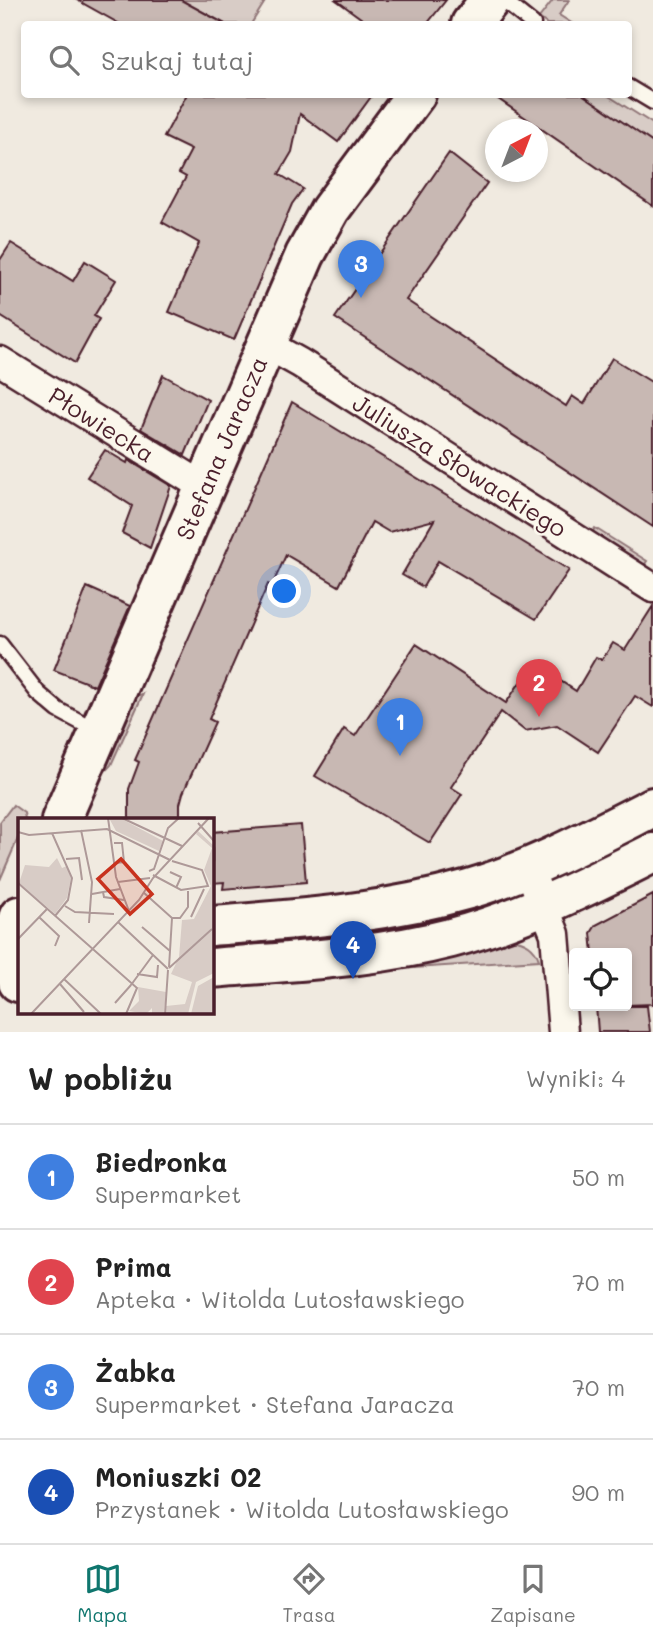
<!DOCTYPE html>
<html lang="pl">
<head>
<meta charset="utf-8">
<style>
  :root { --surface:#fff; --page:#f2f2f2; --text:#222; --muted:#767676; --line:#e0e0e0; --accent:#0f766e }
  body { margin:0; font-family:Mali,sans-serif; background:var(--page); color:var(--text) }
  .controls { position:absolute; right:21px; bottom:21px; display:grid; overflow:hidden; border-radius:7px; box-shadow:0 4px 10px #0003 }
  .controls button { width:63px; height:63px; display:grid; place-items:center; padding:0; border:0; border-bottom:2px solid var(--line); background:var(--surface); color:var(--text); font:35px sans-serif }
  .compass { position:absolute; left:485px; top:119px; width:63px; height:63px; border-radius:50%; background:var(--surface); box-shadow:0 4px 10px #0003; rotate:42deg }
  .you { position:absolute; left:285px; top:592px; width:24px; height:24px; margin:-18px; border:5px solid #fff; border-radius:50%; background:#1a73e8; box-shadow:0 0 0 10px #1a73e833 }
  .badge { display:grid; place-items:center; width:46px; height:46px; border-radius:50%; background:var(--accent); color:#fff; font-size:23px; font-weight:700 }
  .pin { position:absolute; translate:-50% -58px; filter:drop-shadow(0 2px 4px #0008) }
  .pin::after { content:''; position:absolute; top:37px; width:24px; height:21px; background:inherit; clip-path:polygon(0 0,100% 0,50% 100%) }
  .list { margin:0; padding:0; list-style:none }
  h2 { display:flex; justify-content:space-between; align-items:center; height:91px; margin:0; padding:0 28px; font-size:30px }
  h2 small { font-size:23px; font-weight:400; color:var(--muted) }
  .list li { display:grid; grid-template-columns:46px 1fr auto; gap:21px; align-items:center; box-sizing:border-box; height:105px; padding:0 28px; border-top:2px solid var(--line) }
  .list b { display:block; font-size:26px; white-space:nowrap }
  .list p { margin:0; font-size:23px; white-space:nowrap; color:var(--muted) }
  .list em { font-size:23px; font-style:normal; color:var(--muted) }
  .icon { flex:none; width:38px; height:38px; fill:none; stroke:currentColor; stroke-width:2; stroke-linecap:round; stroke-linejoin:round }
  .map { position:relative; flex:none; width:653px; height:1032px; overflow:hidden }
  .search { position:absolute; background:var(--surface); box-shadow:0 4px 10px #0003; left:21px; right:21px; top:21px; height:77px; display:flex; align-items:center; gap:18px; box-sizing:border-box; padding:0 24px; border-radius:7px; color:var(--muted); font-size:26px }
  .sheet { height:511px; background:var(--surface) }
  nav { display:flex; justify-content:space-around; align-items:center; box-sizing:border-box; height:98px; border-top:2px solid var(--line); background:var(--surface); font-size:19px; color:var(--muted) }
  nav a { display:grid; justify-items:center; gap:4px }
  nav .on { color:var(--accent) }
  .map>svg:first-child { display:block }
</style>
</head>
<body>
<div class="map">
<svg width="653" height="1032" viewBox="0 0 653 1032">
  <rect width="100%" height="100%" fill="#f0eae0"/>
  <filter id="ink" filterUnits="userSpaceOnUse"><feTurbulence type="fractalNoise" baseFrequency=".0143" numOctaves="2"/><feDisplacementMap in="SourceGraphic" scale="14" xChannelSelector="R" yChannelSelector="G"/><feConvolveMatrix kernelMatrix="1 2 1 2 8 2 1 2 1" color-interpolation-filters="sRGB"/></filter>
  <g filter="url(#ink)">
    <path fill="#d8ccc6" stroke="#917678" stroke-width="2" d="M181 0H266L251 24H225Z
      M553 0H569L559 15 573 24H547L539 18Z
      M582 95H607L653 124V143Z
      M595 528 647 561 643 567 591 534Z
      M143 694 111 765 93 784 131 697Z
      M13 805 24 813 25 820H19V836L0 880V822Z
      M483 900 503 901 423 929 212 953V941Z
      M511 939C525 941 535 946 539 960L399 969 398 966Z"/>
    <path fill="#c8b8b3" stroke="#4a1f2b" stroke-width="2" d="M77 0H181L225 24H120Z
      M336 0H446L427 24H369Z
      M187 94H373L338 142 300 114 292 152 279 174 303 189 292 204 234 340 169 312 199 243 162 222 186 177 179 173 191 150 164 137Z
      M491 94H582L653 143V206Z
      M449 153 487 183 406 300 566 406 572 396 584 404 612 358 653 383V527L335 318Z
      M11 243 73 281 85 261 116 280 94 316 99 319 75 363 0 316V260Z
      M163 375 208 400 185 455 141 429Z
      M292 402 569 570 536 619 438 561 423 587 402 575 434 520 389 532 372 522 339 586 286 555 272 586 268 584 209 719 215 722 183 793 180 804V820H129V789L139 762 135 760Z
      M105 450 127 463 128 460 171 486 150 548 122 533 132 506 87 477Z
      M87 587 130 606 95 686 54 670Z
      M653 606V707L635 696 598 752 557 725 525 731 501 712 451 787 462 794 430 843 315 776 344 729 355 736 416 644 506 703 533 663 576 691 596 657 602 660 613 643 625 650Z
      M301 825 306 882 223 889 224 882 212 883V832Z
      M653 895V1004L627 1005V953H593L591 933 596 925Z
      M596 1006H647L650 1032H598Z"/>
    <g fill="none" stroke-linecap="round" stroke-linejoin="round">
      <g stroke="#4a1f2b" stroke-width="19">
        <path id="service" d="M503 0 533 24
          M628 87 653 102
          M0 644 38 693 58 710 99 732"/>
      </g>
      <g stroke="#4a1f2b" stroke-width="33">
        <path id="minor" d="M266 344 300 363 653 588
          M0 361 204 487
          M528 867 555 934 563 1032"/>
      </g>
      <g stroke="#4a1f2b" stroke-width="44">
        <path id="secondary" d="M471 24 490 0
          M61 820 305 255 330 210 416 94
          M212 926C301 919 382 914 469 889 533 870 594 837 653 807
          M212 968C292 961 373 958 451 938 522 919 588 886 653 853
          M18 982 15 927 19 916"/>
      </g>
      <use href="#service" stroke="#fbf7ec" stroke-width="14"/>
      <use href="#minor" stroke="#fbf7ec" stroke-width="28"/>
      <use href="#secondary" stroke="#fbf7ec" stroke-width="38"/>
    </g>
  </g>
  <g text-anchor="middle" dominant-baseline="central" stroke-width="5" stroke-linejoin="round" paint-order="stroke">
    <g font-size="24" fill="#4a1f2b" stroke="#fbf7ec">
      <text transform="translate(102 424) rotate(32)">Płowiecka</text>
      <text transform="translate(221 448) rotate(-67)">Stefana Jaracza</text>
      <text transform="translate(460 465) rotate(32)">Juliusza Słowackiego</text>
    </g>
  </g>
  <g transform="translate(18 818)">
    <rect width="196" height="196" fill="#f0eae0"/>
    <path d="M91 0H102L145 23 141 33 98 13ZM180 13 196 28V155L178 164 170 196H147L148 188 167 186 174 164 153 156 161 139 164 102 176 101 193 68 186 52 194 30 178 16ZM39 40 44 50 49 48 53 60 49 80 37 96 1 65 7 47 31 49ZM196 159V196H173L180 168ZM120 169 148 174 146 196H134V190L128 196 111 193 121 183Z" fill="#d8ccc6"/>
    <path fill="none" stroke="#ae9998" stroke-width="2" d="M90 0 98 59 111 93M104 0 164 28M180 5 196 23M63 12 74 64 71 105M0 14 11 17 89 11 152 42M34 15 54 60 50 82 37 98M96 25H104L106 44 97 45M48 41 61 40 64 62M131 53 136 51 150 10 161 0M152 54 163 59 158 70M135 57 163 72 190 68 184 52 154 43M100 64 132 60M0 65 119 170 108 196M85 74 86 79 106 82M125 74 154 100M74 76 102 71M47 88 57 94 96 96M21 99 41 118 37 128M173 99 186 71M154 100H162L170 89V73M100 104 150 151M124 109 152 133M0 121 29 91M151 149 154 100M151 150 194 111M119 156 139 159 140 147M46 161 83 196M42 166 66 194M113 167 135 137M97 185 113 167M13 196 121 82 135 60 191 0M147 196 150 152"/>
    <path fill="#c8321e" fill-opacity="0.15" stroke="#c8321e" stroke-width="3.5" d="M103 41 134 76 112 96 80 61Z"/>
    <rect width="196" height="196" fill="none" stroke="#4a1f2b" stroke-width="3.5"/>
  </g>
</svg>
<div class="controls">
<button><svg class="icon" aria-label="locate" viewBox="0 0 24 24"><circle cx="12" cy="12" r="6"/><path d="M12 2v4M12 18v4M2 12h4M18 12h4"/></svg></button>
</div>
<svg class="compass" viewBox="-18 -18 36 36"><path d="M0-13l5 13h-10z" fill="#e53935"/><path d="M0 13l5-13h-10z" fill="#767676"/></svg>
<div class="you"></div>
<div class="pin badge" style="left:400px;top:756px;background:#3f7fe0">1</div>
<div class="pin badge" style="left:539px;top:717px;background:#e0444e">2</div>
<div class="pin badge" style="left:361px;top:298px;background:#3f7fe0">3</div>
<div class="pin badge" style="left:353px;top:979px;background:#1a4fb4">4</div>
<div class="search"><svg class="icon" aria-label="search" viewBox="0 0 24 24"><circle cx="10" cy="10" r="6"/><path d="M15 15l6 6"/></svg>Szukaj tutaj</div>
</div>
<section class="sheet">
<h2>W pobliżu<small>Wyniki: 4</small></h2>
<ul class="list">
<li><span class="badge" style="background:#3f7fe0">1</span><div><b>Biedronka</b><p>Supermarket</p></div><em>50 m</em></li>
<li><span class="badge" style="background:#e0444e">2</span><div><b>Prima</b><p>Apteka · Witolda Lutosławskiego</p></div><em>70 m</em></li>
<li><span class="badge" style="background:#3f7fe0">3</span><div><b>Żabka</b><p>Supermarket · Stefana Jaracza</p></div><em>70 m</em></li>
<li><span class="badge" style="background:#1a4fb4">4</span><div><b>Moniuszki 02</b><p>Przystanek · Witolda Lutosławskiego</p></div><em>90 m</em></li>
</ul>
</section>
<nav>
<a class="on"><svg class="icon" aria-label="map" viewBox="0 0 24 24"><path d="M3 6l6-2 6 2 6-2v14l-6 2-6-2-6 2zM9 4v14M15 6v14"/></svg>Mapa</a>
<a><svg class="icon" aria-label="directions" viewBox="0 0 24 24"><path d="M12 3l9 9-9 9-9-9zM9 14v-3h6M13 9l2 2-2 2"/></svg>Trasa</a>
<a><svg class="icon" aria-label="saved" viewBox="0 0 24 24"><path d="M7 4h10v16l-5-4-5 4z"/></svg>Zapisane</a>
</nav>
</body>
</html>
